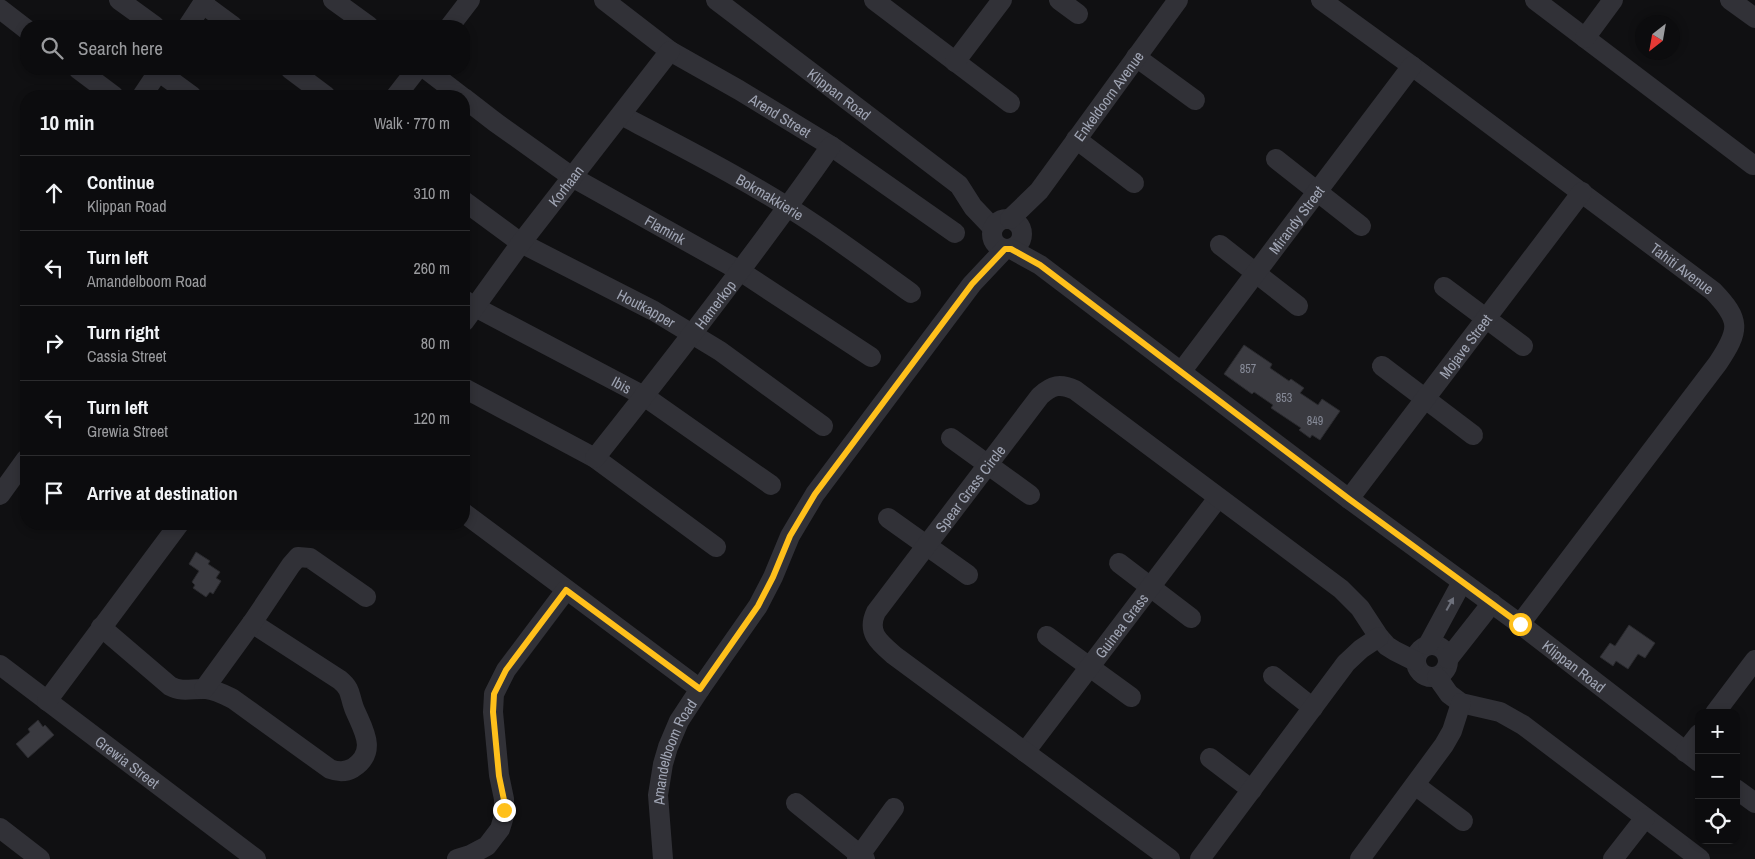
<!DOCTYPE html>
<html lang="en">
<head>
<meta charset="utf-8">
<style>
  :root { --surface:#0c0c0e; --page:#151517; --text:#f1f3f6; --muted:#9a9b9e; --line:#2c2c2e }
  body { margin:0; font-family:"Archivo Narrow",sans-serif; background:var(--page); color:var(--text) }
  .controls { position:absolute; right:15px; bottom:15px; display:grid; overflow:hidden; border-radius:10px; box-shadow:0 2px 8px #0003 }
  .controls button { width:45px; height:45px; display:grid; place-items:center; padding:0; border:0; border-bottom:1px solid var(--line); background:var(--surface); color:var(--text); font:25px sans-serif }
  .compass { position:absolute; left:1635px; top:15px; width:45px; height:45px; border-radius:50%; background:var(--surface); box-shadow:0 2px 8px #0003; rotate:211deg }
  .stop { position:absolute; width:15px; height:15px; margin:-11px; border:4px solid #ffc01b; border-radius:50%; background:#fff }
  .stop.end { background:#ffc01b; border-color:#fff; box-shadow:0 1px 5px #0008 }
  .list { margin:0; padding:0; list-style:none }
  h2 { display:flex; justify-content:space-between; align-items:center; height:65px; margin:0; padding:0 20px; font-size:21px }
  h2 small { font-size:16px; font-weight:400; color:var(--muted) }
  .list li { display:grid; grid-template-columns:32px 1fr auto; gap:15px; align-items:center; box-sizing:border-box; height:75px; padding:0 20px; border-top:1px solid var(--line) }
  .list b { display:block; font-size:19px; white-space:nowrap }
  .list p { margin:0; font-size:16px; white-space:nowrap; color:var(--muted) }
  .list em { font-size:16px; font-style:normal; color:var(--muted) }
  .icon { flex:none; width:28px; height:28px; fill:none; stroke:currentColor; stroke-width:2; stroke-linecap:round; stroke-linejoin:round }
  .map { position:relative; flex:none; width:1755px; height:859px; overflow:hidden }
  .search { position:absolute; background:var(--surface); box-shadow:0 2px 8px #0003; left:20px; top:20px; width:450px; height:55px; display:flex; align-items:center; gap:12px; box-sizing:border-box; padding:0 18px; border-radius:20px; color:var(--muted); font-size:19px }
  .panel { position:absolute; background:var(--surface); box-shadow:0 2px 8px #0003; left:20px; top:90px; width:450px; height:440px; border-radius:20px }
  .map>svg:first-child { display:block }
</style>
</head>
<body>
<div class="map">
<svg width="1755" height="859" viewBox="0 0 1755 859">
  <rect width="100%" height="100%" fill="#101012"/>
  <path fill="#3a3a40" stroke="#2a2a2e" d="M1244 345 1272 364 1270 368 1289 381 1291 379 1304 388 1300 393 1318 405 1322 399 1340 411 1320 440 1312 435 1310 438 1299 430 1301 428 1271 408 1273 405 1254 392 1252 394 1224 374Z
    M196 552 210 561 208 564 220 572 216 578 221 581 213 594 210 592 206 597 193 588 195 585 192 582 199 571 189 564Z
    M1629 625 1655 643 1645 658 1638 654 1628 669 1616 661 1613 666 1600 657 1610 643 1615 646Z
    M38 720 43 727 45 725 54 735 28 758 16 744 30 732 28 729Z"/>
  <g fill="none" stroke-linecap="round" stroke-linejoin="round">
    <g stroke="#313137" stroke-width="20">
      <path d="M119 0 155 26"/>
      <path d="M333 0 369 26"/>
      <path id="s1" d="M604 0 670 51 739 90 831 146 955 233"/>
      <path id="s2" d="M716 0 959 185 973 207 993 228"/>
      <path d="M874 0 1010 103"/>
      <path d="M1059 0 1078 14"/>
      <path id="s3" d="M1321 0 1412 66 1713 291C1741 320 1740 330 1718 363L1520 624"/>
      <path d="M1535 0 1753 165"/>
      <path d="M1730 0 1755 18"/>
      <path d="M203 4 233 26"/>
      <path d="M0 9 26 29"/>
      <path d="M188 26 205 0"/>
      <path d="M450 26 470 0"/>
      <path d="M1585 38 1613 0"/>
      <path d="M1136 57 1195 100"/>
      <path d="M955 62 1002 0"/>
      <path d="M78 69 114 96"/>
      <path d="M290 69 326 96"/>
      <path d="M426 69 461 96"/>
      <path d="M158 71 192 96"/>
      <path d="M142 96 160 69"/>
      <path d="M396 96 417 69"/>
      <path id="s4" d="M464 98 495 122 572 177 740 271 871 357"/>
      <path id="s5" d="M621 115C686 149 753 183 814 224 847 246 879 270 911 293"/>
      <path d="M1076 139 1134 183"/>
      <path d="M1276 159 1361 226"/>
      <path id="s6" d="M464 201 521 243 654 311 720 351 823 426"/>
      <circle cx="1007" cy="234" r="15"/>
      <path id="s7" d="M1010 219 1039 191 1178 0"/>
      <path d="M1220 245 1298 306"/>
      <path id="s8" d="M1011 249 1040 265 1349 499 1520 624 1699 762"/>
      <path d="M1444 287 1523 346"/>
      <path id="s9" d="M464 300 475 307 644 396 771 485"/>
      <path id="s10" d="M464 322 521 243 670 51"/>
      <path d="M1382 366 1473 435"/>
      <path id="s11" d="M1181 372 1412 66"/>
      <path d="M464 388 595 458 716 547"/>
      <path d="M951 438 1030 495"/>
      <path id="s12" d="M595 458C676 356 756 253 831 146"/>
      <path d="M0 495 26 459"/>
      <path id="s13" d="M1349 499 1582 192"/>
      <path d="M464 513 700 689"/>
      <path d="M888 518 968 575"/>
      <path d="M1119 563 1191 618"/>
      <path d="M101 627 170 686C183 693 193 688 206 689 216 690 225 695 233 699L330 769C338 772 346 772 353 768 379 751 362 728 354 708 349 695 352 690 340 680L252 623"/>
      <path d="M1047 636 1131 697"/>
      <circle cx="1432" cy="661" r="16"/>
      <path d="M1428 645 1462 582"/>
      <path d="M1448 659 1492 603"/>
      <path id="s14" d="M0 665 256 859"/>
      <path d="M1273 676 1313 708"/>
      <path d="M1437 677 1449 694 1461 703 1500 712 1523 725 1700 859"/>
      <path d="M204 689 252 623 291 565 298 557 310 558 366 597"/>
      <path d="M47 701 179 524"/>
      <path d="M1715 713 1755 660"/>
      <path id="s15" d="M1025 752 1218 498"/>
      <path d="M1685 752 1699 734"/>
      <path d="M1210 758 1252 790"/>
      <path d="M1415 785 1463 821"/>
      <path d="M1736 789 1755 803"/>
      <path d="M796 803 865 859"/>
      <path d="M0 828 40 859"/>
      <path d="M457 859 470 855 487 846 500 829 504 816V799L499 775 493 712 494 694 506 670 566 590"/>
      <path id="s16" d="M663 859 658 795 663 764 668 747 679 721 700 689 758 606 773 577 790 536 815 494 972 284 1005 249"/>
      <path d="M857 859 894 808"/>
      <path id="s17" d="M1170 859 895 656C880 643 866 633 876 612L1040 396C1052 385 1060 383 1075 390L1341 589 1360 608 1379 637 1387 646 1395 651 1415 661"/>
      <path d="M1200 859 1346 663 1361 649 1379 637"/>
      <path d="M1360 859 1444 745 1452 731 1461 703"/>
      <path d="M1613 859 1645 818"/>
    </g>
  </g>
  <defs><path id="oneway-solid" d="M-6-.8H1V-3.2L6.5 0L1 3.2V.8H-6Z" transform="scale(1.25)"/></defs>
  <use fill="#6e717c" href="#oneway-solid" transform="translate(1450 604) rotate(-61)"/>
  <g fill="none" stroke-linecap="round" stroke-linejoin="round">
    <path stroke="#ffc01b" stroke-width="6" d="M504 810V800L499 776 493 712 494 694 506 670 566 590 700 689 758 606 773 577 790 536 815 494 972 284 1005 249H1011L1040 265 1349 499 1520 624"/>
  </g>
  <g text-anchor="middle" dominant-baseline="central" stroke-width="5" stroke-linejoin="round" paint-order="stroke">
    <g font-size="12" fill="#868a97">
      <text x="1248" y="369">857</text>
      <text x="1284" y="398">853</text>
      <text x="1315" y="421">849</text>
    </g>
    <g font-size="15" fill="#a0a5b4" stroke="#0b0b0d">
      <text stroke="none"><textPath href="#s2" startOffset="155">Klippan Road</textPath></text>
      <text stroke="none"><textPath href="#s7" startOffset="158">Enkeldoorn Avenue</textPath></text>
      <text stroke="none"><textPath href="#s1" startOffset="211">Arend Street</textPath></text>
      <text stroke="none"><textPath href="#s10" startOffset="170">Korhaan</textPath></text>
      <text stroke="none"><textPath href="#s5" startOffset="170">Bokmakkierie</textPath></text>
      <text stroke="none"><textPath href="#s11" startOffset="191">Mirandy Street</textPath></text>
      <text stroke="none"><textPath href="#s4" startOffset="241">Flamink</textPath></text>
      <text stroke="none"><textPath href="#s3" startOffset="450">Tahiti Avenue</textPath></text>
      <text stroke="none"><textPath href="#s12" startOffset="195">Hamerkop</textPath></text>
      <text stroke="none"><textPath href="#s6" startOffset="212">Houtkapper</textPath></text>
      <text stroke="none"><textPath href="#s13" startOffset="192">Mojave Street</textPath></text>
      <text stroke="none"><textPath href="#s9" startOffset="179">Ibis</textPath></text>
      <text stroke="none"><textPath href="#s17" startOffset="550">Spear Grass Circle</textPath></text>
      <text stroke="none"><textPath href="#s15" startOffset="159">Guinea Grass</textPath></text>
      <text stroke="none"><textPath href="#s8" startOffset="701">Klippan Road</textPath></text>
      <text stroke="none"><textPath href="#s16" startOffset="110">Amandelboom Road</textPath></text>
      <text stroke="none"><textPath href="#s14" startOffset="160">Grewia Street</textPath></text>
    </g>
  </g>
</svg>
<div class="controls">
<button>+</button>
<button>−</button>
<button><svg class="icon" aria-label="locate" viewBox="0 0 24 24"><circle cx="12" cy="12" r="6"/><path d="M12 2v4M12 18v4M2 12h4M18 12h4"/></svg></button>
</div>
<svg class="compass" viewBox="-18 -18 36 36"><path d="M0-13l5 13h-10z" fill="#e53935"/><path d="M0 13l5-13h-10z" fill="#9a9b9e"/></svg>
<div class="stop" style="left:1520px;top:624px"></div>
<div class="stop end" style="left:504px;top:810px"></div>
<div class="search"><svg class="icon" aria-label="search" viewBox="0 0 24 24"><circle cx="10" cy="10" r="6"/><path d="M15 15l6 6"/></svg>Search here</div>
<section class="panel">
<h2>10 min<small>Walk · 770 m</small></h2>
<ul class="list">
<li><svg class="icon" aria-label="ahead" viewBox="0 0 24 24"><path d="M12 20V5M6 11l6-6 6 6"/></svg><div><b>Continue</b><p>Klippan Road</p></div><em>310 m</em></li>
<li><svg class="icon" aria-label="left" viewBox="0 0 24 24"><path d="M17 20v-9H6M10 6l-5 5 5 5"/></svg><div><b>Turn left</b><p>Amandelboom Road</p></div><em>260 m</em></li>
<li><svg class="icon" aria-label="right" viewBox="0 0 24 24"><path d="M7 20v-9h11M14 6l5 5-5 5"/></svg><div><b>Turn right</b><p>Cassia Street</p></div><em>80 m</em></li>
<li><svg class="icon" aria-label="left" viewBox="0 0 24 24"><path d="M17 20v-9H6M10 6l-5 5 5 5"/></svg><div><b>Turn left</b><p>Grewia Street</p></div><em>120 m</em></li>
<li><svg class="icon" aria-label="arrive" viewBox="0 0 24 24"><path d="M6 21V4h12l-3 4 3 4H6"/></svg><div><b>Arrive at destination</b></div></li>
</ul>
</section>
</div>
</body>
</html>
